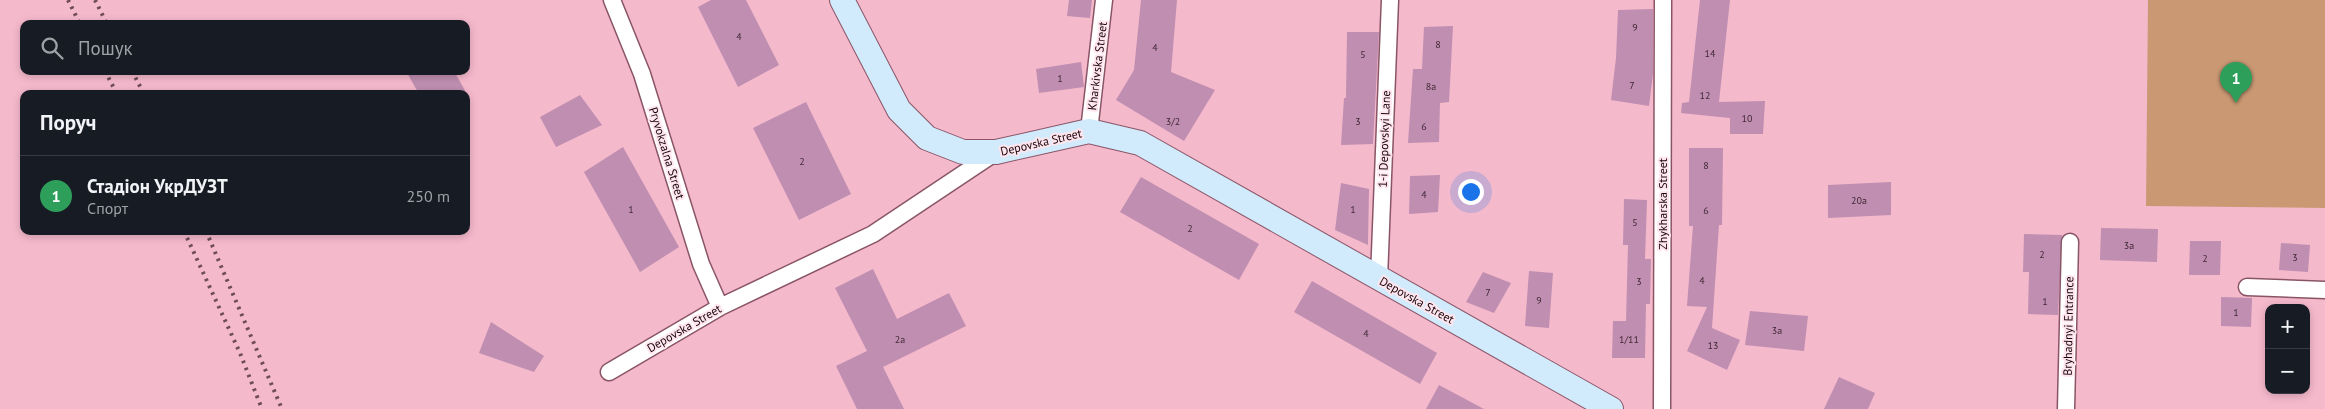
<!DOCTYPE html>
<html lang="uk">
<head>
<meta charset="utf-8">
<style>
  :root { --surface:#171b24; --page:#242831; --text:#f1f3f6; --muted:#9ea1a6; --line:#363941; --accent:#92b3af }
  body { margin:0; font-family:"PT Sans",sans-serif; background:var(--page); color:var(--text) }
  .controls { position:absolute; right:15px; bottom:15px; display:grid; overflow:hidden; border-radius:10px; box-shadow:0 2px 8px #0003 }
  .controls button { width:45px; height:45px; display:grid; place-items:center; padding:0; border:0; border-bottom:1px solid var(--line); background:var(--surface); color:var(--text); font:25px sans-serif }
  .you { position:absolute; left:1470px; top:191px; width:18px; height:18px; margin:-12px; border:4px solid #fff; border-radius:50%; background:#1a73e8; box-shadow:0 0 0 8px #1a73e833 }
  .badge { display:grid; place-items:center; width:32px; height:32px; border-radius:50%; background:var(--accent); color:#fff; font-size:16px; font-weight:700 }
  .pin { position:absolute; translate:-50% -41px; filter:drop-shadow(0 1px 2px #0008) }
  .pin::after { content:''; position:absolute; top:26px; width:18px; height:15px; background:inherit; clip-path:polygon(0 0,100% 0,50% 100%) }
  .list { margin:0; padding:0; list-style:none }
  h2 { display:flex; justify-content:space-between; align-items:center; height:65px; margin:0; padding:0 20px; font-size:21px }
  h2 small { font-size:16px; font-weight:400; color:var(--muted) }
  .list li { display:grid; grid-template-columns:32px 1fr auto; gap:15px; align-items:center; box-sizing:border-box; height:80px; padding:0 20px; border-top:1px solid var(--line) }
  .list b { display:block; font-size:19px; white-space:nowrap }
  .list p { margin:0; font-size:16px; white-space:nowrap; color:var(--muted) }
  .list em { font-size:16px; font-style:normal; color:var(--muted) }
  .icon { flex:none; width:28px; height:28px; fill:none; stroke:currentColor; stroke-width:2; stroke-linecap:round; stroke-linejoin:round }
  .map { position:relative; flex:none; width:2325px; height:409px; overflow:hidden }
  .search { position:absolute; background:var(--surface); box-shadow:0 2px 8px #0003; left:20px; top:20px; width:450px; height:55px; display:flex; align-items:center; gap:12px; box-sizing:border-box; padding:0 18px; border-radius:10px; color:var(--muted); font-size:19px }
  .panel { position:absolute; background:var(--surface); box-shadow:0 2px 8px #0003; left:20px; top:90px; width:450px; height:145px; border-radius:10px }
  .map>svg:first-child { display:block }
</style>
</head>
<body>
<div class="map">
<svg width="2325" height="409" viewBox="0 0 2325 409">
  <rect width="100%" height="100%" fill="#f5b9cc"/>
  <path fill="#ca9974" d="M2148 0H2325V208L2146 206Z"/>
  <path fill="#bf8eb0" d="M711 0H746L779 65 738 87 698 7Z
    M1069 0H1092L1090 18 1067 16Z
    M1141 0H1177L1171 72 1215 90 1184 141 1116 100 1134 70Z
    M1700 0H1730L1719 102 1765 101 1763 134H1730V118L1681 113 1682 103 1689 102Z
    M1653 9V74L1649 106 1611 100 1616 58 1618 10Z
    M1453 26 1449 102 1440 103 1439 142 1408 143 1413 69H1422L1424 27Z
    M1347 32H1379L1373 144 1341 145 1344 98H1346Z
    M1081 62 1084 87 1039 93 1036 69Z
    M406 71H454L467 94H419Z
    M580 95 602 125 556 147 540 117Z
    M806 102 851 194 799 220 753 128Z
    M623 147 679 247 640 272 584 172Z
    M1689 148H1723L1722 225H1719L1712 328 1740 340 1727 370 1687 351 1707 307 1687 306 1693 226H1689Z
    M1440 175 1438 212 1409 214 1410 176Z
    M1141 177 1259 244 1239 280 1120 212Z
    M1891 182V215L1828 218V185Z
    M1341 183 1369 189 1368 245 1335 230Z
    M1624 199 1647 200 1645 259H1651L1650 304H1646L1645 358H1612L1613 321H1626L1628 245H1623Z
    M2101 228 2158 229 2157 262 2100 260Z
    M2024 234 2062 235 2058 315 2028 314 2029 272H2023Z
    M2190 241H2221L2220 275H2189Z
    M2281 243 2310 245 2308 272 2279 270Z
    M873 269 897 319 949 293 966 326 883 367 904 409H857L836 366 867 351 835 288Z
    M1529 271 1553 273 1549 328 1525 326Z
    M1483 272 1511 283 1494 313 1466 302Z
    M1312 281 1437 353 1420 384 1294 312Z
    M2221 297 2252 298 2251 327 2221 326Z
    M1750 311 1808 316 1804 351 1745 345Z
    M491 322 544 356 534 372 479 353Z
    M1839 377 1875 393 1868 409H1824Z
    M1439 385 1484 409H1426Z"/>
  <g fill="none" stroke-linecap="round" stroke-linejoin="round">
    <g stroke="#895566" stroke-width="19">
      <path id="street" d="M612 0 642 74 701 264 720 307
        M1089 131 1104 0
        M1379 278 1390 0
        M2247 287 2325 290
        M609 372 720 307 873 234 996 152
        M1662 409 1663 0
        M2066 409 2070 242"/>
    </g>
    <g stroke="#895566" stroke-width="26">
      <path id="secondary" d="M842 0 899 110 927 138 963 152H996L1089 131 1140 143 1611 409"/>
    </g>
    <use href="#street" stroke="#fff" stroke-width="16"/>
    <use href="#secondary" stroke="#d1ebfc" stroke-width="24"/>
    <path stroke="#6f4d58" stroke-width="4" stroke-dasharray="2.5 5" stroke-linecap="butt" d="M68 0 80 24
      M95 0 107 24
      M105 71 117 94
      M132 71 144 94
      M184 231 240 353 262 409
      M206 231 282 409"/>
  </g>
  <g text-anchor="middle" dominant-baseline="central" stroke-width="4" stroke-linejoin="round" paint-order="stroke">
    <g font-size="10" fill="#412734">
      <text x="1635" y="27">9</text>
      <text x="739" y="36">4</text>
      <text x="1438" y="44">8</text>
      <text x="1155" y="47">4</text>
      <text x="1710" y="53">14</text>
      <text x="1363" y="54">5</text>
      <text x="1060" y="78">1</text>
      <text x="1632" y="85">7</text>
      <text x="1431" y="86">8а</text>
      <text x="1705" y="95">12</text>
      <text x="1747" y="118">10</text>
      <text x="1173" y="121">3/2</text>
      <text x="1358" y="121">3</text>
      <text x="1424" y="126">6</text>
      <text x="802" y="161">2</text>
      <text x="1706" y="165">8</text>
      <text x="1424" y="194">4</text>
      <text x="1859" y="200">20а</text>
      <text x="631" y="209">1</text>
      <text x="1353" y="209">1</text>
      <text x="1706" y="210">6</text>
      <text x="1635" y="222">5</text>
      <text x="1190" y="228">2</text>
      <text x="2129" y="245">3а</text>
      <text x="2042" y="254">2</text>
      <text x="2295" y="257">3</text>
      <text x="2205" y="258">2</text>
      <text x="1702" y="280">4</text>
      <text x="1639" y="281">3</text>
      <text x="1488" y="292">7</text>
      <text x="1539" y="300">9</text>
      <text x="2045" y="301">1</text>
      <text x="2236" y="312">1</text>
      <text x="1777" y="330">3а</text>
      <text x="1366" y="333">4</text>
      <text x="900" y="339">2а</text>
      <text x="1629" y="339">1/11</text>
      <text x="1713" y="345">13</text>
    </g>
    <g font-size="12" fill="#17050b" stroke="#ffe5ed">
      <text transform="translate(1097 66) rotate(-83)">Kharkivska Street</text>
      <text transform="translate(1384 139) rotate(-88)">1-i Depovskyi Lane</text>
      <text transform="translate(1041 142) rotate(-13)">Depovska Street</text>
      <text transform="translate(667 153) rotate(73)">Pryvokzalna Street</text>
      <text transform="translate(1662 204) rotate(-90)">Zhykharska Street</text>
      <text transform="translate(1417 300) rotate(29)">Depovska Street</text>
      <text transform="translate(2068 326) rotate(-89)">Bryhadnyi Entrance</text>
      <text transform="translate(684 328) rotate(-30)">Depovska Street</text>
    </g>
  </g>
</svg>
<div class="controls">
<button>+</button>
<button>−</button>
</div>
<div class="you"></div>
<div class="pin badge" style="left:2236px;top:103px;background:#2e9e5b">1</div>
<div class="search"><svg class="icon" aria-label="search" viewBox="0 0 24 24"><circle cx="10" cy="10" r="6"/><path d="M15 15l6 6"/></svg>Пошук</div>
<section class="panel">
<h2>Поруч<small></small></h2>
<ul class="list">
<li><span class="badge" style="background:#2e9e5b">1</span><div><b>Стадіон УкрДУЗТ</b><p>Спорт</p></div><em>250 m</em></li>
</ul>
</section>
</div>
</body>
</html>
